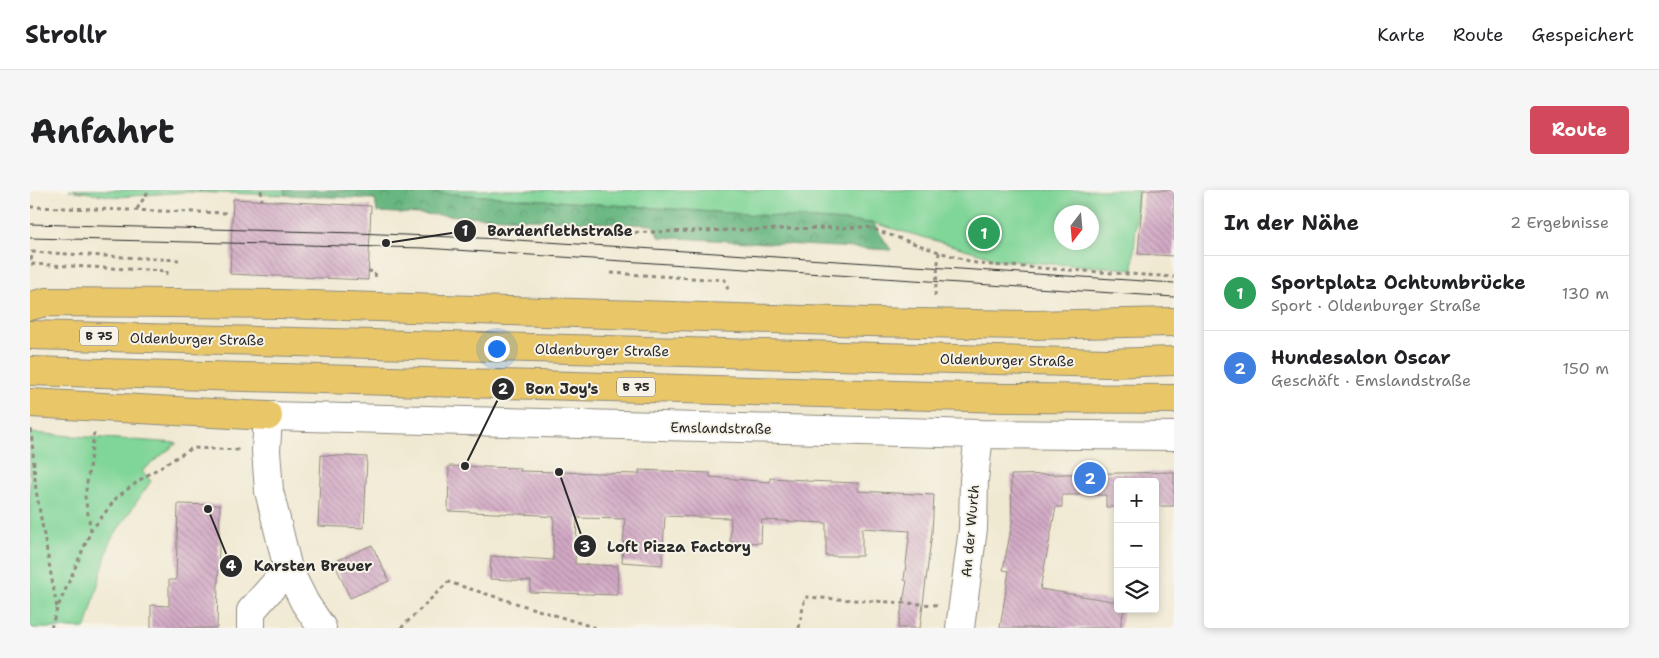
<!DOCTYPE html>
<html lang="de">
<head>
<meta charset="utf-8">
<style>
  :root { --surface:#fff; --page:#f6f6f6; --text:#202124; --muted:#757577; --line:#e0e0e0; --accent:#d1495b }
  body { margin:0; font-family:"Shantell Sans",sans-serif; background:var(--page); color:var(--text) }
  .controls { position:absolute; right:15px; bottom:15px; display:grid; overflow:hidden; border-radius:5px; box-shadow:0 2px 8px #0003 }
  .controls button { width:45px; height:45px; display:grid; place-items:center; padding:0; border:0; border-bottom:1px solid var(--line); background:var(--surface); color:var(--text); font:25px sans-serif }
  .compass { position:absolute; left:1024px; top:15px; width:45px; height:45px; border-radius:50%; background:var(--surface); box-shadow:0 2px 8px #0003; rotate:196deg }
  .you { position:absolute; left:466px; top:158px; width:18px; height:18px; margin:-12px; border:4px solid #fff; border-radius:50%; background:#1a73e8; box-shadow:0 0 0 8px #1a73e833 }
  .badge { display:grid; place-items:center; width:32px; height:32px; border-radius:50%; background:var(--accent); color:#fff; font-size:16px; font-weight:700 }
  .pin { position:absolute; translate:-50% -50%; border:2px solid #fff; box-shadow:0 1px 5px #0006 }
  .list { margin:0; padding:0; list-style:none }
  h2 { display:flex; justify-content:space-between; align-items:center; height:65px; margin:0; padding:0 20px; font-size:21px }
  h2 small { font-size:16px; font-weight:400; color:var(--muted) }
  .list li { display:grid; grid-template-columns:32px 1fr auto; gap:15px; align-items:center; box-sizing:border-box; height:75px; padding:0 20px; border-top:1px solid var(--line) }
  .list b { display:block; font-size:19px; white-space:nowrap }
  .list p { margin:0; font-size:16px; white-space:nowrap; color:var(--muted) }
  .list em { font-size:16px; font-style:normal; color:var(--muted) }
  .icon { flex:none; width:28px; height:28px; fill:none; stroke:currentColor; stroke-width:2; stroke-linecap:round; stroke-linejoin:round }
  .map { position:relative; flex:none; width:1144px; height:438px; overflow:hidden; border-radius:5px }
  header { display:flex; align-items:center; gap:30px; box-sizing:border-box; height:70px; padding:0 25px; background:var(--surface); border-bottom:1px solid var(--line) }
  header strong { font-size:24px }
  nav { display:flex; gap:28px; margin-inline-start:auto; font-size:18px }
  .intro { display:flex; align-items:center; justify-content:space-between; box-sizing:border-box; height:120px; padding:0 30px }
  h1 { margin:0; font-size:35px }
  .button { padding:12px 22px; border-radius:5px; background:var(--accent); color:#fff; font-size:18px; font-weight:700 }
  main { display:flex; gap:30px; padding:0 30px }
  aside { flex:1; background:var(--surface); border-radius:5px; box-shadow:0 2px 8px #0003 }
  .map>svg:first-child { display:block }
</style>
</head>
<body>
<header>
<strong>Strollr</strong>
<nav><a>Karte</a><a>Route</a><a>Gespeichert</a></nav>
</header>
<div class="intro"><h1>Anfahrt</h1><a class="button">Route</a></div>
<main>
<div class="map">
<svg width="1144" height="438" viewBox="0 0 1144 438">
  <defs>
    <pattern id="forest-crowns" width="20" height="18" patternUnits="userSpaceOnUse" patternTransform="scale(1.25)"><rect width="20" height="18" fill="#68b680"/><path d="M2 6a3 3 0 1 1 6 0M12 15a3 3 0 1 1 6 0" fill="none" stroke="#569469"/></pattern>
    <pattern id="building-back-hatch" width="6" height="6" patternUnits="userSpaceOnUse" patternTransform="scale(1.25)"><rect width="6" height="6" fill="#d2a9c5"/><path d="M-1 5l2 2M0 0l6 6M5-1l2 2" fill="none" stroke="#ab8aa0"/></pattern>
  </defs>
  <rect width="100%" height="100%" fill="#f7f3e8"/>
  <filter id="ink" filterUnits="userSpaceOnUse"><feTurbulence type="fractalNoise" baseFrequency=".02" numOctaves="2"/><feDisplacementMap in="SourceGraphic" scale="10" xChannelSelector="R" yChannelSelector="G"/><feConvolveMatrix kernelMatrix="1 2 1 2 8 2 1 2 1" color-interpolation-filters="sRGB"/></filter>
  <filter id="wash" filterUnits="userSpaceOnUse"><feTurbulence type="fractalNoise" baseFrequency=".0096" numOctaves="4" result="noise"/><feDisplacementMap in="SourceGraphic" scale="20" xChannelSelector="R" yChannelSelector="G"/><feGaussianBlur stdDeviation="1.12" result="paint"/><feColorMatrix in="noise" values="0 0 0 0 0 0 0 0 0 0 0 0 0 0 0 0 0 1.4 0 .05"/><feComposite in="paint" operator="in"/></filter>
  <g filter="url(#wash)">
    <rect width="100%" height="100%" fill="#f0e9d2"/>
    <path fill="#80d598" stroke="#568062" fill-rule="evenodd" d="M39 0H255V5L158 2 87 7Z
      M367 0H1108L1103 79 964 70 956 65 843 33ZM1032 22H1062V52H1032Z
      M0 243 147 253 112 281 121 291 80 351 56 438H0Z"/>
    <path fill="url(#forest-crowns)" stroke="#4a7056" d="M255 0H367L843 33 861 60 629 47 623 35 347 22 345 9 255 5Z"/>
    <g id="blocks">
      <path fill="url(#building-back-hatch)" d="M1113 0H1144V66L1108 64Z
        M203 9 341 16 338 90 200 84Z
        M291 265 337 267 334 338 288 336Z
        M419 276 490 278V281L609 284V280L680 283V287L740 292V288L776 290V291L828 293V301L904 305 902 342 890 438H868L877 391 874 390 880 341 832 338V366H796V333L732 330 731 353 700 352 701 328 635 326 632 375 592 372 595 329 547 328 545 374 588 376 587 405 500 402 501 391 460 389 461 366 523 370 524 327 511 326V325L418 321Z
        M1144 282V316H1125V292H1088V317H1076V305H1032V317H1026L1010 399 1088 412V419H1094L1090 438H970L979 381 973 380 982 334 981 285Z
        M148 314 190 315 187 438H121V415L139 416V390H146Z
        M342 355 359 391 320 408 304 372Z"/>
    </g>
  </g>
  <g filter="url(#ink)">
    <use href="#blocks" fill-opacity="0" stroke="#8e8a7e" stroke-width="1"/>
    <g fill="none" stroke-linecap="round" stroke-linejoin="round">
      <g stroke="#8e8a7e" stroke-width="30">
        <path id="minor" d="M221 438V421L258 379
          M292 438 275 413 258 379 239 301 236 261 238 226 949 244 1144 246
          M930 438 943 339 944 290 949 244"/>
      </g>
      <g stroke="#8e8a7e" stroke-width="30">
        <path id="highway" d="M0 116 16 112 249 114 838 132 1000 135 1144 132
          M0 145 1077 173 1144 171
          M0 181 974 208 1144 209
          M0 213 238 226"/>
      </g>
      <path stroke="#8e8a7e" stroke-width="3" stroke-dasharray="4 4" stroke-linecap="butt" d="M231 0 232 10
        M171 2 173 0
        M0 17 197 23
        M107 19 119 0
        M581 43 837 37 909 62 949 74 1144 87
        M338 81 345 82 346 90
        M581 83 695 90 698 100
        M137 85V81L1 74 2 62 149 70
        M905 106 909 62
        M1 239 6 300 27 418
        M61 341 55 307 64 243
        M21 438 27 419 61 341 87 307 114 287 162 258 210 260
        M371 438 418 392 566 438
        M769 438 775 407 908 415"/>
      <use href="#minor" stroke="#fff" stroke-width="28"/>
      <use href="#highway" stroke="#e9c769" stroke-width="28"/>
      <path stroke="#2b2b2b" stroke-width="1" d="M0 34 327 43 471 49 1144 93
        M0 48 394 58 1144 107"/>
    </g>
  </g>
  <g text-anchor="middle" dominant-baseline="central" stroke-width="4" stroke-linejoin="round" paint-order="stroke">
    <g fill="#f7f3e8" stroke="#686764" stroke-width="1">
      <rect x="50" y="136.5" width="38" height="19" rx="4"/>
      <rect x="587" y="187.5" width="38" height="19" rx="4"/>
    </g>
    <g font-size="12" font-weight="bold" fill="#2b2b2b">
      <text x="69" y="146">B 75</text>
      <text x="606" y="197">B 75</text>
    </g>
    <g font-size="14" fill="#2b2b2b" stroke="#f7f3e8">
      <text transform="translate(167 149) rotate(1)">Oldenburger Straße</text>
      <text transform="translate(572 160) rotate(1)">Oldenburger Straße</text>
      <text transform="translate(977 170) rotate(1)">Oldenburger Straße</text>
      <text transform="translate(691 238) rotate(1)">Emslandstraße</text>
      <text transform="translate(940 341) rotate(-85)">An der Wurth</text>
    </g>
  </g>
  <path fill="none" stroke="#2b2b2b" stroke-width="2" d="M356 53L435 41M435 276L473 199M529 282L555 356M178 319L201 376"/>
  <g fill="#2b2b2b" stroke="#f7f3e8" stroke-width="2">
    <circle cx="356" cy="53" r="5"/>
    <circle cx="435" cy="276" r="5"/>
    <circle cx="529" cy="282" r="5"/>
    <circle cx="178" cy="319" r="5"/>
    <circle cx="435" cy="41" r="12"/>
    <circle cx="473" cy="199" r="12"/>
    <circle cx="555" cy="356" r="12"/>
    <circle cx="201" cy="376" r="12"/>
  </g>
  <g font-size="15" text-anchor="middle" font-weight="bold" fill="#fff">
    <text x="435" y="46">1</text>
    <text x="473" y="204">2</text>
    <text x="555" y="362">3</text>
    <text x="201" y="381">4</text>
  </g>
  <g font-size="15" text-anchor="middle" font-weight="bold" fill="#2b2b2b" stroke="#f7f3e8" stroke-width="4" stroke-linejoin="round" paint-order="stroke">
    <text x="530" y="46">Bardenflethstraße</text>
    <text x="532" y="204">Bon Joy's</text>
    <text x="649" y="362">Loft Pizza Factory</text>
    <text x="283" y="381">Karsten Breuer</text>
  </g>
</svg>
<div class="controls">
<button>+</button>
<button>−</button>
<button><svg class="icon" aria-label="layers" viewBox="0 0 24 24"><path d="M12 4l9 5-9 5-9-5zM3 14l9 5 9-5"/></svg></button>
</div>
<svg class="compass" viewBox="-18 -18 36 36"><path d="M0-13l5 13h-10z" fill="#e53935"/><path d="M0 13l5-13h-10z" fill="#757577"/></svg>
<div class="you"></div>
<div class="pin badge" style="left:954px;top:43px;background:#2e9e5b">1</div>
<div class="pin badge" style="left:1060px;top:288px;background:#3f7fe0">2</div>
</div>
<aside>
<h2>In der Nähe<small>2 Ergebnisse</small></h2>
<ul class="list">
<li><span class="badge" style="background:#2e9e5b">1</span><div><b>Sportplatz Ochtumbrücke</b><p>Sport · Oldenburger Straße</p></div><em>130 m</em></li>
<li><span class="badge" style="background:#3f7fe0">2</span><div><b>Hundesalon Oscar</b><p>Geschäft · Emslandstraße</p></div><em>150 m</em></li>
</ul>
</aside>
</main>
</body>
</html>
